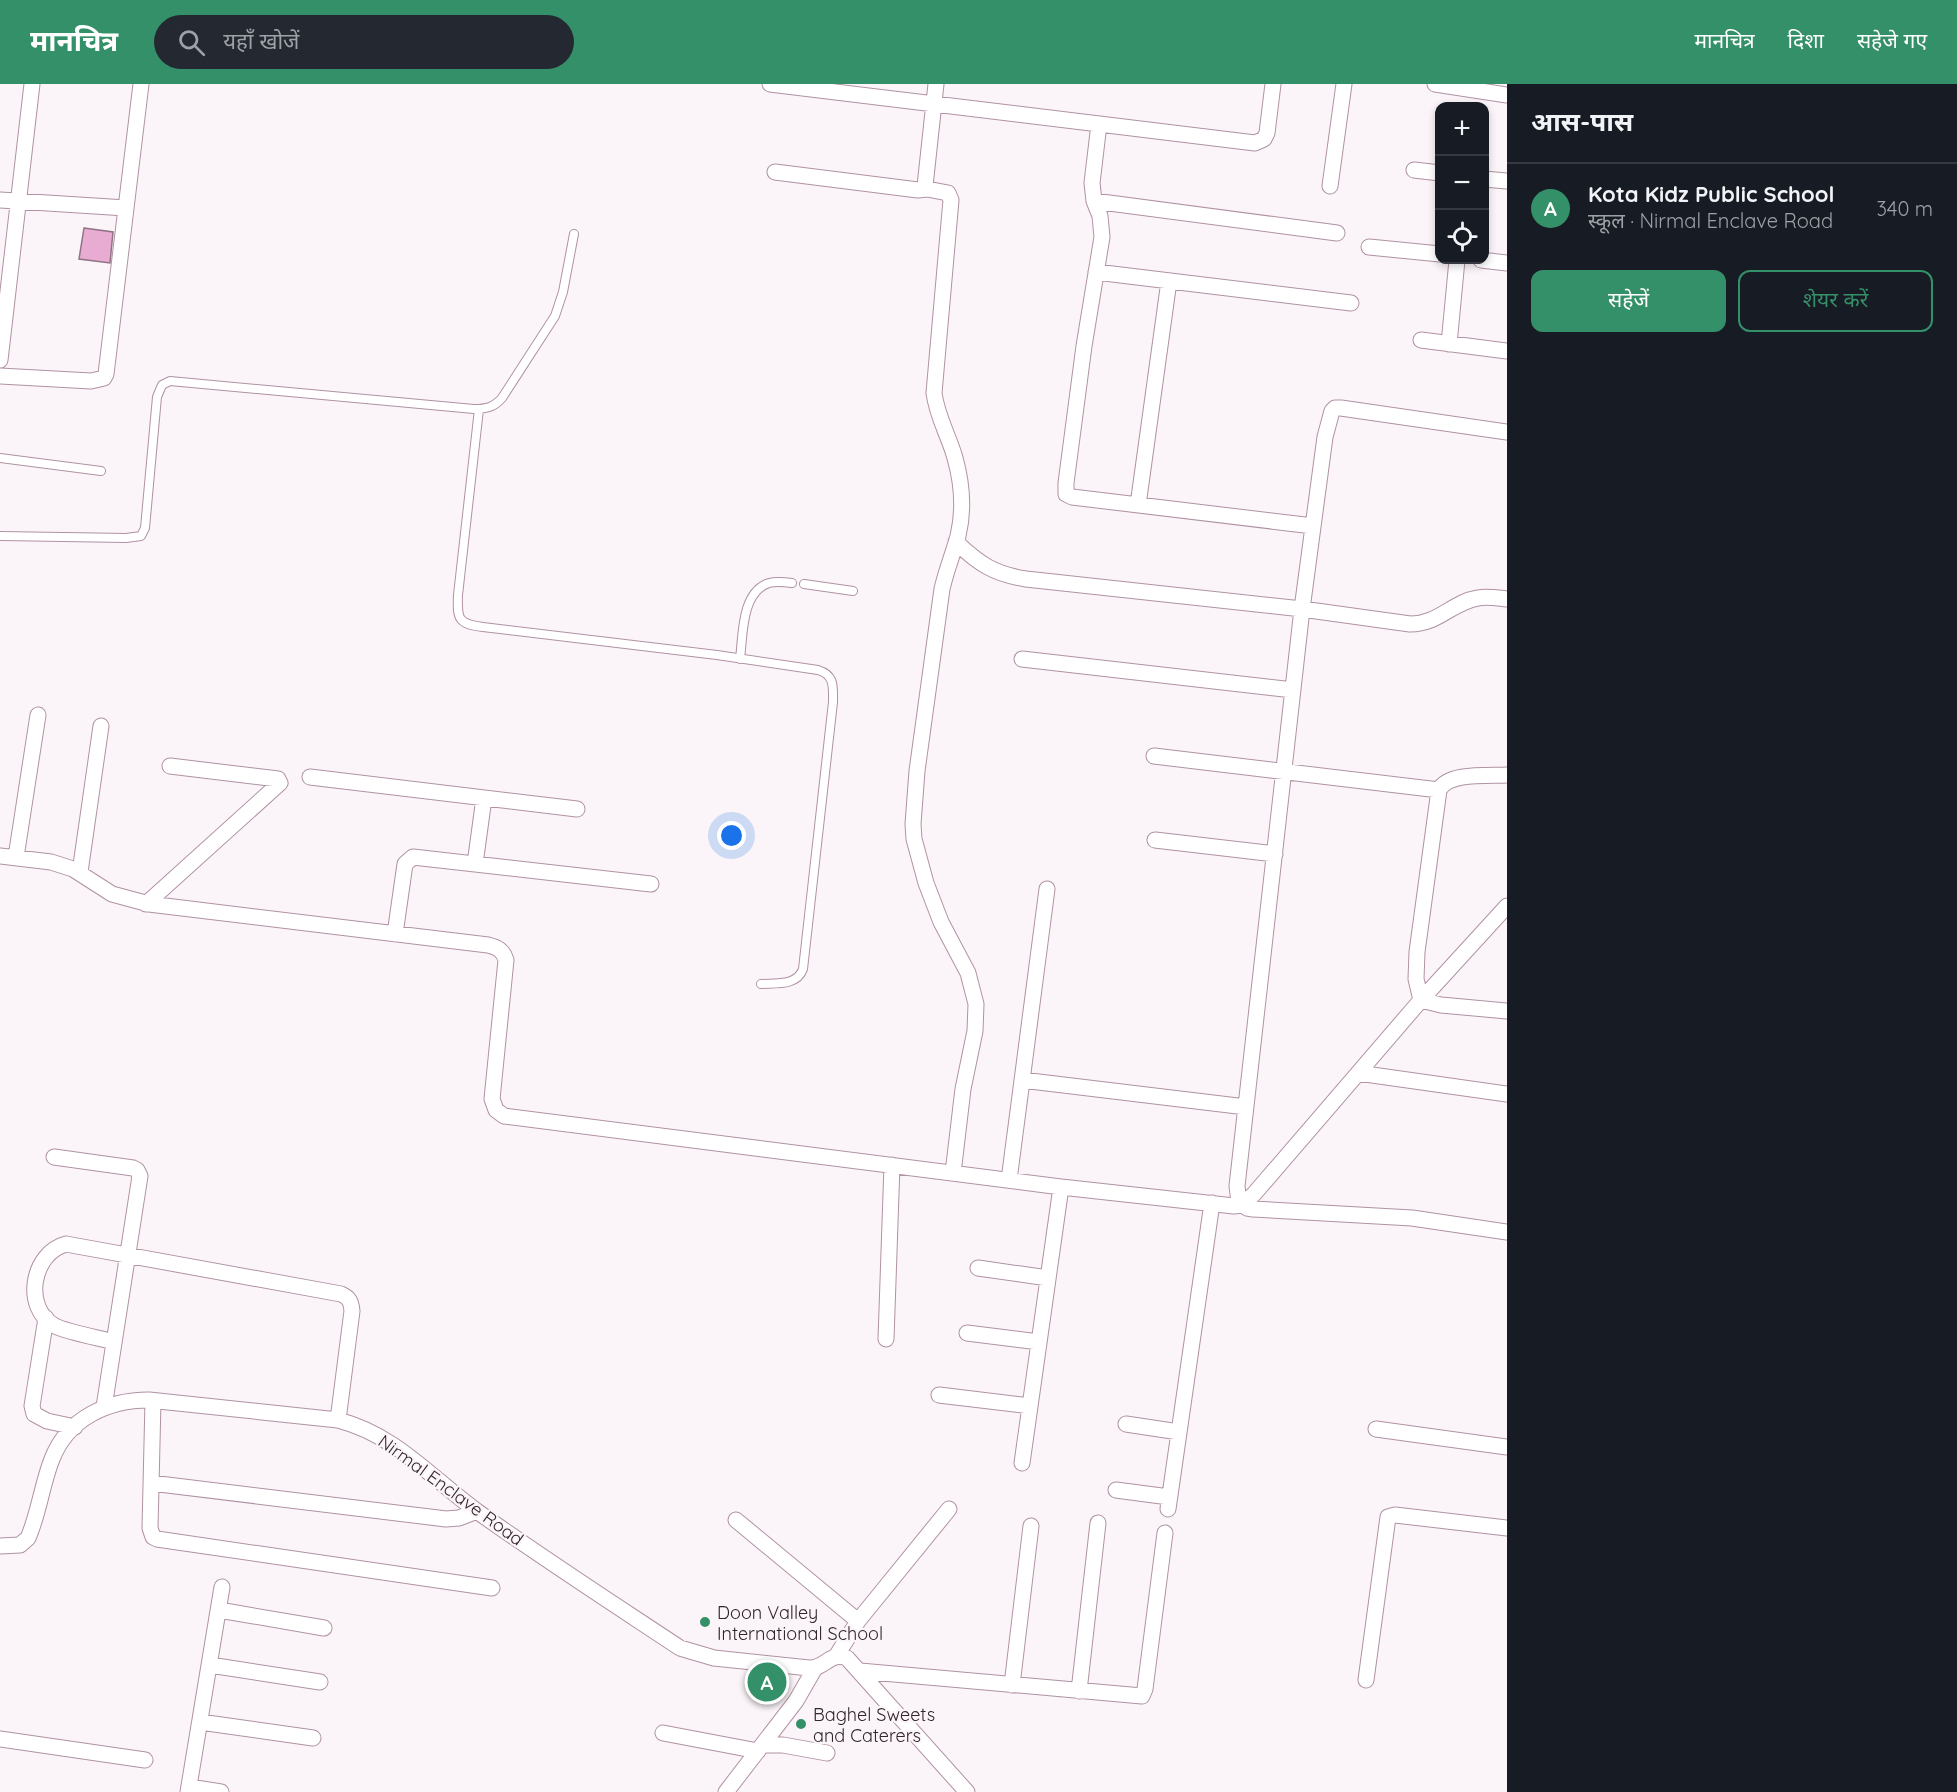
<!DOCTYPE html>
<html lang="hi">
<head>
<meta charset="utf-8">
<style>
  :root { --surface:#171b24; --page:#242831; --text:#f1f3f6; --muted:#9ea1a6; --line:#363941; --accent:#349068 }
  body { margin:0; font-family:Quicksand,"Noto Sans Devanagari",sans-serif; background:var(--page); color:var(--text) }
  .controls { position:absolute; right:18px; top:18px; display:grid; overflow:hidden; border-radius:12px; box-shadow:0 3px 9px #0003 }
  .controls button { width:54px; height:54px; display:grid; place-items:center; padding:0; border:0; border-bottom:2px solid var(--line); background:var(--surface); color:var(--text); font:30px sans-serif }
  .you { position:absolute; left:732px; top:752px; width:21px; height:21px; margin:-15px; border:4px solid #fff; border-radius:50%; background:#1a73e8; box-shadow:0 0 0 9px #1a73e833 }
  .badge { display:grid; place-items:center; width:39px; height:39px; border-radius:50%; background:var(--accent); color:#fff; font-size:20px; font-weight:700 }
  .pin { position:absolute; translate:-50% -50%; border:3px solid #fff; box-shadow:0 2px 6px #0006 }
  .list { margin:0; padding:0; list-style:none }
  h2 { display:flex; justify-content:space-between; align-items:center; height:78px; margin:0; padding:0 24px; font-size:26px }
  h2 small { font-size:20px; font-weight:400; color:var(--muted) }
  .list li { display:grid; grid-template-columns:39px 1fr auto; gap:18px; align-items:center; box-sizing:border-box; height:90px; padding:0 24px; border-top:2px solid var(--line) }
  .list b { display:block; font-size:22px; white-space:nowrap }
  .list p { margin:0; font-size:20px; white-space:nowrap; color:var(--muted) }
  .list em { font-size:20px; font-style:normal; color:var(--muted) }
  .actions { display:flex; gap:12px; padding:18px 24px }
  .actions a { flex:1; padding:14px 0; border:2px solid var(--accent); border-radius:12px; text-align:center; font-size:21px; color:var(--accent) }
  .actions .main { background:var(--accent); color:#fff }
  .icon { flex:none; width:33px; height:33px; fill:none; stroke:currentColor; stroke-width:2; stroke-linecap:round; stroke-linejoin:round }
  .map { position:relative; flex:none; width:1507px; height:1708px; overflow:hidden }
  header { display:flex; align-items:center; gap:36px; box-sizing:border-box; height:84px; padding:0 30px; background:var(--accent); color:#fff }
  header strong { font-size:28px }
  nav { display:flex; gap:33px; margin-inline-start:auto; font-size:21px }
  .search { width:420px; height:54px; background:var(--page); display:flex; align-items:center; gap:15px; box-sizing:border-box; padding:0 21px; border-radius:33px; color:var(--muted); font-size:22px }
  main { display:flex }
  aside { flex:1; background:var(--surface) }
  .map>svg:first-child { display:block }
</style>
</head>
<body>
<header>
<strong>मानचित्र</strong>
<div class="search"><svg class="icon" aria-label="search" viewBox="0 0 24 24"><circle cx="10" cy="10" r="6"/><path d="M15 15l6 6"/></svg>यहाँ खोजें</div>
<nav><a>मानचित्र</a><a>दिशा</a><a>सहेजे गए</a></nav>
</header>
<main>
<div class="map">
<svg width="1507" height="1708" viewBox="0 0 1507 1708">
  <rect width="100%" height="100%" fill="#fbf4f8"/>
  <path fill="#e8abd2" stroke="#907385" stroke-width="1.5" d="M84 144 113 148 110 179 79 175Z"/>
  <g fill="none" stroke-linecap="round" stroke-linejoin="round">
    <g stroke="#b092a4" stroke-width="10">
      <path id="lane" d="M479 325 458 511C457 535 458 540 483 543L717 571 818 586C835 591 833 603 833 618L803 885C797 902 776 899 761 900
        M0 374 101 387
        M0 452 126 454 141 452 145 444 157 313 162 301 170 297 474 325C487 325 494 323 502 314L555 232 563 208 574 150
        M804 500 853 507
        M740 575C743 552 741 508 769 499 776 497 785 498 792 499"/>
    </g>
    <g stroke="#b092a4" stroke-width="17">
      <path id="street" d="M770 0 1255 59 1264 55 1267 49 1273 0
        M936 0 925 102 927 105 948 109 951 116 934 309C937 333 949 352 955 374 962 399 964 427 958 452 953 470 946 487 942 505L917 687 913 740 914 755 926 799 941 838 968 889 976 920 975 947 963 1005 953 1089
        M1435 0 1507 11
        M1099 40 1092 99 1094 117 1100 132 1102 153 1084 262 1066 399V410L1072 413 1313 442
        M1414 86 1440 89
        M775 88 918 106 927 105
        M1484 95 1507 97
        M1330 102 1344 0
        M0 116 126 124
        M1094 117 1337 149
        M1369 163 1440 170
        M1481 176 1507 179
        M1096 188 1351 219
        M1421 256 1507 267
        M1449 260 1457 176
        M0 276 32 0
        M0 292 91 297 104 294 106 290 141 0
        M1507 348 1341 324H1335L1332 327 1325 353 1302 525 1237 1102 1239 1118 1247 1124 1253 1125 1412 1134 1507 1148
        M1138 421 1169 197
        M956 458C979 480 994 490 1026 495L1302 525 1410 540C1439 540 1452 518 1478 514 1487 512 1497 514 1507 515
        M1022 575 1293 606
        M1154 672 1439 706
        M1507 691C1488 692 1448 688 1439 706L1417 868 1416 895 1421 916 1441 921 1507 927
        M310 693 577 725
        M1155 756 1275 770
        M0 772 51 778 73 785 112 810 149 820 488 861C497 863 503 866 506 876L492 1015 496 1026 504 1032 1061 1103 1234 1122 1242 1121 1254 1110 1421 916 1507 822
        M16 773 38 631
        M475 780 484 714
        M80 788 101 642
        M146 820 280 699 278 695 170 682
        M395 850 405 780 413 773 651 800
        M1358 989 1507 1010
        M1022 996 1246 1023
        M54 1073 133 1084 137 1086 140 1092 104 1323
        M1009 1096 1047 805
        M978 1184 1048 1194
        M46 1234 32 1322 34 1330 47 1337 75 1343
        M967 1249 1039 1258
        M886 1255 892 1081
        M114 1258C99 1254 67 1248 55 1242 22 1224 32 1169 66 1160L341 1210C350 1214 351 1218 352 1227L338 1336
        M939 1311 1030 1322
        M153 1317 150 1444 153 1453 157 1455 492 1504
        M1126 1340 1179 1348
        M1376 1345 1507 1363
        M1022 1379 1061 1103
        M151 1399 446 1435 459 1434 477 1427
        M1116 1406 1169 1413
        M1168 1425 1212 1119
        M736 1436 858 1537
        M0 1462 20 1461 28 1454C39 1429 42 1400 52 1375 68 1334 108 1316 149 1316L338 1336C396 1351 431 1394 478 1428 544 1475 612 1519 680 1564L714 1574 809 1584C825 1585 830 1567 847 1574L967 1708
        M219 1526 324 1544
        M837 1571 858 1537 949 1425
        M210 1581 320 1598
        M860 1587 1142 1612 1145 1605 1165 1449
        M1366 1596 1388 1433 1395 1431 1507 1444
        M1012 1601 1031 1442
        M1079 1607 1098 1439
        M200 1638 313 1654
        M663 1649 758 1667
        M0 1655 145 1676
        M763 1661H783L827 1669
        M189 1703 221 1708
        M188 1708 222 1503
        M726 1708 796 1617 815 1584"/>
    </g>
    <use href="#lane" stroke="#fff" stroke-width="8"/>
    <use href="#street" stroke="#fff" stroke-width="15"/>
  </g>
  <g fill="#349068" stroke="#fbf4f8" stroke-width="2">
    <circle cx="705" cy="1538" r="6"/>
    <circle cx="801" cy="1640" r="6"/>
  </g>
  <g text-anchor="middle" dominant-baseline="central" stroke-width="4.5" stroke-linejoin="round" paint-order="stroke">
    <g font-size="18" fill="#31252c" stroke="#fbf4f8">
      <text transform="translate(451 1406) rotate(36)">Nirmal Enclave Road</text>
    </g>
    <g font-size="18" fill="#31252c" stroke="#fbf4f8" text-anchor="start">
      <text x="717" y="1528">Doon Valley<tspan x="717" dy="21">International School</tspan></text>
      <text x="813" y="1630">Baghel Sweets<tspan x="813" dy="21">and Caterers</tspan></text>
    </g>
  </g>
</svg>
<div class="controls">
<button>+</button>
<button>−</button>
<button><svg class="icon" aria-label="locate" viewBox="0 0 24 24"><circle cx="12" cy="12" r="6"/><path d="M12 2v4M12 18v4M2 12h4M18 12h4"/></svg></button>
</div>
<div class="you"></div>
<div class="pin badge" style="left:767px;top:1598px">A</div>
</div>
<aside>
<h2>आस-पास<small></small></h2>
<ul class="list">
<li><span class="badge">A</span><div><b>Kota Kidz Public School</b><p>स्कूल · Nirmal Enclave Road</p></div><em>340 m</em></li>
</ul>
<div class="actions"><a class="main">सहेजें</a><a>शेयर करें</a></div>
</aside>
</main>
</body>
</html>
